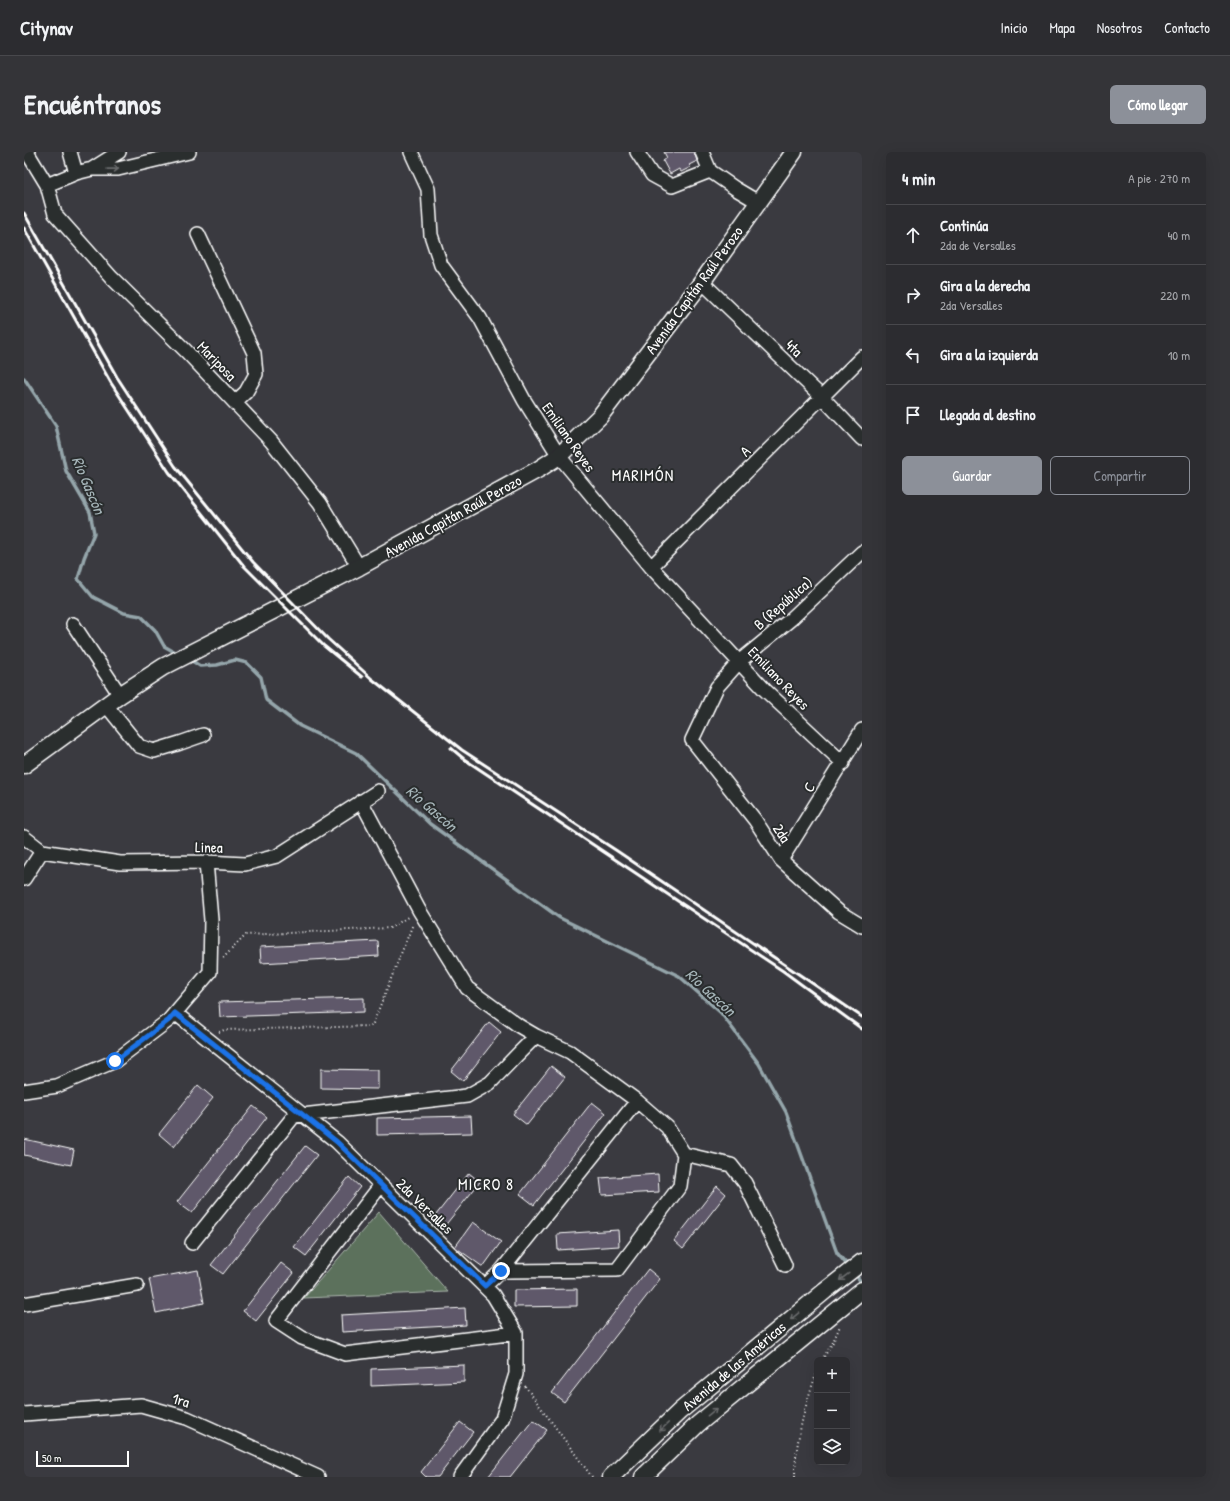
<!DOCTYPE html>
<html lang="es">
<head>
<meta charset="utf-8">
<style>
  :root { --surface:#2c2c30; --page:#343438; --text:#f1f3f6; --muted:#a6a7ab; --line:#48484c; --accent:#8c9099 }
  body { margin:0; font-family:"Patrick Hand",sans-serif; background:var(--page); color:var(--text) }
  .controls { position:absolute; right:12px; bottom:12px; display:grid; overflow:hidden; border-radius:6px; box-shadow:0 4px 16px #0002 }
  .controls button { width:36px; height:36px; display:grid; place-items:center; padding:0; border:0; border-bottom:1px solid var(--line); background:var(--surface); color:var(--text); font:20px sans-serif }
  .scale { position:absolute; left:12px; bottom:10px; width:93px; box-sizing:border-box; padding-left:4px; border:2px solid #fff; border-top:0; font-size:11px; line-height:14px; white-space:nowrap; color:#fff; -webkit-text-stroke:3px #2a2d2e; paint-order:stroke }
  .stop { position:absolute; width:12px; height:12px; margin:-9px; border:3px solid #1a73e8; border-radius:50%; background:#fff }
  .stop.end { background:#1a73e8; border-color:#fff; box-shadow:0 1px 4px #0008 }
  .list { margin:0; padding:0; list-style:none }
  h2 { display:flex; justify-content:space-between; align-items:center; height:52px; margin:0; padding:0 16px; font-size:17px }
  h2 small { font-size:13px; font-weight:400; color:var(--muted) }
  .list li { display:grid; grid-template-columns:26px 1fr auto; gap:12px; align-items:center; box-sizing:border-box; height:60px; padding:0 16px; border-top:1px solid var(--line) }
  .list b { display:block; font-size:15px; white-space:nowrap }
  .list p { margin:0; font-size:13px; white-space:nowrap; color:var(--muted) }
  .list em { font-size:13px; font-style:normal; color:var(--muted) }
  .actions { display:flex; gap:8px; padding:12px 16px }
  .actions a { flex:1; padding:9px 0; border:1px solid var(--accent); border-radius:6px; text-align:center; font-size:14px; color:var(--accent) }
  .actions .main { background:var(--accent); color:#fff }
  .icon { flex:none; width:22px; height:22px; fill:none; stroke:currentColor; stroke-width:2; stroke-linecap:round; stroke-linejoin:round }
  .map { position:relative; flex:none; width:838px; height:1325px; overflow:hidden; border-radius:6px }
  header { display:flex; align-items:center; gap:24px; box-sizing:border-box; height:56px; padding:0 20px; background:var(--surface); border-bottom:1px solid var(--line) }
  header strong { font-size:19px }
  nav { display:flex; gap:22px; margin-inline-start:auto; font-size:14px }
  .intro { display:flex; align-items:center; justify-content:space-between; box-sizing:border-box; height:96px; padding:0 24px }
  h1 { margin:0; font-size:28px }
  .button { padding:10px 18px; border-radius:6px; background:var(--accent); color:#fff; font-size:14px; font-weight:700 }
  main { display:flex; gap:24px; padding:0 24px }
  aside { flex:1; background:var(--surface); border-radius:6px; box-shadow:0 4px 16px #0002 }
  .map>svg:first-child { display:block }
</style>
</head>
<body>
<header>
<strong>Citynav</strong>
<nav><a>Inicio</a><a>Mapa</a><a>Nosotros</a><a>Contacto</a></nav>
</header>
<div class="intro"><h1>Encuéntranos</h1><a class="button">Cómo llegar</a></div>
<main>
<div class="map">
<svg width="838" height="1325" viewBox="0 0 838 1325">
  <rect width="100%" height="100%" fill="#3a3a40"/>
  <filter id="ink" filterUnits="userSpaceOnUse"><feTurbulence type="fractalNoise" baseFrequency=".025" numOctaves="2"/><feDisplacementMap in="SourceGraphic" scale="8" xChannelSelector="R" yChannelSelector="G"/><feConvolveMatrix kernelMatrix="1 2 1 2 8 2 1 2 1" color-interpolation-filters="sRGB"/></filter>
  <g filter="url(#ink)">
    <path fill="#5b715c" stroke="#adb8ae" d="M355 1060 424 1140 280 1146Z"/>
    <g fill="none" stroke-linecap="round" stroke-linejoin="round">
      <path stroke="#95a6ab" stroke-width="3.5" d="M0 226 32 274 42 319 66 360 70 381 60 406 54 427 69 445 100 461 117 464 131 478 140 494 154 502
        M165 507 176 514 193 513 211 508 223 511 237 525 242 548 276 574 332 601 406 672 536 766 655 824 697 861 735 912 762 960 813 1101 825 1115
        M830 1121 838 1131"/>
    </g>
    <path fill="#5f596a" stroke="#fff" d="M640 0H670L673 9 665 13 667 15 657 20 655 17 646 22 639 9 643 6Z
      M354 789 355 804 237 811 236 795Z
      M340 846V860L196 865 195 850Z
      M465 870 477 880 439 929 427 919Z
      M527 914 541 925 503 973 489 962Z
      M297 917 354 918V937L297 936Z
      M174 933 189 946 150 995 135 982Z
      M568 950 582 961 510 1053 496 1042Z
      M229 954 243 965 168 1061 153 1050Z
      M447 964 448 981 353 983V966Z
      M0 987 50 998 47 1013 0 1003Z
      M281 994 293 1003 199 1122 187 1113Z
      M445 1021 456 1030 419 1076 408 1068Z
      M634 1022 635 1040 578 1043 576 1026Z
      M325 1025 336 1035 282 1104 270 1095Z
      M693 1034 702 1042 659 1097 650 1089Z
      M449 1070 477 1090 459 1115 431 1095Z
      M594 1078 595 1094 534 1098 533 1082Z
      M257 1111 270 1121 232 1169 219 1159Z
      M624 1117 636 1127 540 1250 528 1241Z
      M174 1118 180 1151 132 1161 125 1127Z
      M553 1137V1154L490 1155V1138Z
      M441 1156 442 1173 318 1180 317 1163Z
      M440 1213V1230L347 1234V1217Z
      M509 1268 523 1278 486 1325H464Z
      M436 1270 449 1280 414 1325H402L397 1320Z"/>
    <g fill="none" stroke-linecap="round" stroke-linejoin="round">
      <g stroke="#fff" stroke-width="16">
        <path id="minor" d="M3 0 23 33 31 62 88 126 162 199 247 289 296 351 335 415
          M46 0 52 21
          M95 0 68 17H94L165 0
          M387 0 404 37 407 83 417 113 456 166 500 248 535 304 627 415 741 538 819 611
          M613 0 628 23 648 34 686 19
          M678 0 686 19 712 37 734 50
          M23 33 52 21 68 17
          M174 82 230 201 232 222 222 240 211 250
          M678 130 798 245 838 287
          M838 400 767 467 716 509 693 535 668 588 731 668 757 708 815 760 838 774
          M627 415 838 205
          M49 472 96 543
          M82 553 115 594 130 599 156 591 179 583
          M337 649 395 758 443 836 495 874 512 884
          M0 685 18 699 96 711 182 710 221 712 253 704 354 639
          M757 708 838 578
          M0 727 18 699
          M151 861 313 990 469 1143 492 1181V1222L478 1267 436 1325
          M0 939 33 934 91 909 145 868 186 820 187 768 182 710
          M660 1002 707 1013 721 1031 761 1113
          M357 1033 252 1169 278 1186 321 1202 492 1181
          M168 1091 270 964 443 944 466 931 493 903 512 884 546 900 613 949 643 975 660 1002 656 1034 593 1118 477 1119
          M461 1134 477 1119 613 949
          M0 1152 113 1133
          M0 1262 117 1253 163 1266 294 1325"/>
      </g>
      <g stroke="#fff" stroke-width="19">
        <path id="major" d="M0 613 96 543 139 515 335 415 515 317 535 304 576 264 678 130 770 0
          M587 1325 656 1259 801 1139 838 1110
          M619 1325 674 1272 838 1138"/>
      </g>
      <path stroke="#fff" stroke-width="2" stroke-dasharray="1 3" stroke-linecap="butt" d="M199 806 222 783 366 776 384 765
        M195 880 200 878 348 874 389 772
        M798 1208 809 1190 816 1174
        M501 1234 568 1325
        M771 1325C771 1291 781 1252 793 1220"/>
      <use href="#minor" stroke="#2a2d2e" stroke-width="13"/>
      <use href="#major" stroke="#2a2d2e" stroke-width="16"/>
      <path stroke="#fff" stroke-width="3" d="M0 61 93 225 151 314 229 410 304 487 348 527 438 598 593 699 838 865
        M0 76 87 231 145 320 220 414 300 494 338 525
        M427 596 440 607 759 819 838 877"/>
    </g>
    <defs><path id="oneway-shaft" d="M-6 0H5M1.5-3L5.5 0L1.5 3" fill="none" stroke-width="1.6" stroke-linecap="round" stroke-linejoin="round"/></defs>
    <g stroke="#6a6c6d">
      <use href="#oneway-shaft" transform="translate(89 17) rotate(-1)"/>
      <use href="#oneway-shaft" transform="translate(820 1125) rotate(143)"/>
      <use href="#oneway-shaft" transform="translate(771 1164) rotate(140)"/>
      <use href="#oneway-shaft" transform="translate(688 1260) rotate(-39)"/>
      <use href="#oneway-shaft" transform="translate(640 1275) rotate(136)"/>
    </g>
  </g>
  <g fill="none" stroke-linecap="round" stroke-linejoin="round" filter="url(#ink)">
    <path stroke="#1a73e8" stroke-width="5" d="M91 909 145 868 151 861 313 990 461 1134 477 1119"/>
  </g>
  <g text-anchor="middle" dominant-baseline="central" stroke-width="4" stroke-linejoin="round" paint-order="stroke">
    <g font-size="15" fill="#fff" stroke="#2a2d2e">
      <text transform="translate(670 138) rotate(-54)">Avenida Capitán Raúl Perozo</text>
      <text transform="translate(770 196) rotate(44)">4ta</text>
      <text transform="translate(193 209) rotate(46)">Mariposa</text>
      <text transform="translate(545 285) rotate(55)">Emiliano Reyes</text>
      <text transform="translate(721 299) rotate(-45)">A</text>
      <text transform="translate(429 364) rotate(-29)">Avenida Capitán Raúl Perozo</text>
      <text transform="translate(759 451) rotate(-41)">B (República)</text>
      <text transform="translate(755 526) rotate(46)">Emiliano Reyes</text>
      <text transform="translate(785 635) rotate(-58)">C</text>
      <text transform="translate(758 681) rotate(57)">2da</text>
      <text transform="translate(185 695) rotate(1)">Linea</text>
      <text transform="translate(401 1054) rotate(44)">2da Versalles</text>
      <text transform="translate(710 1214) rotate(-40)">Avenida de las Américas</text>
      <text transform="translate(157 1248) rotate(17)">1ra</text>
    </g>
    <g font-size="16" letter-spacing="1" fill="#fff" stroke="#2a2d2e">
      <text x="619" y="323">MARIMÓN</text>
      <text x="462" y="1032">MICRO 8</text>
    </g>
    <g font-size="16" font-style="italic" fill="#a6b5b9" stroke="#2a2d2e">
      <text transform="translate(65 333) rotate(67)">Río Gascón</text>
      <text transform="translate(408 656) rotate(41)">Río Gascón</text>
      <text transform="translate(687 840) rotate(43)">Río Gascón</text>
    </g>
  </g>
</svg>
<div class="controls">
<button>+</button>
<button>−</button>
<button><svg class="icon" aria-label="layers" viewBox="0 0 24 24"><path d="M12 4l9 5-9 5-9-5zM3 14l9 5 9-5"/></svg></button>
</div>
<div class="scale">50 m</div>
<div class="stop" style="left:91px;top:909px"></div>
<div class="stop end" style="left:477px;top:1119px"></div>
</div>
<aside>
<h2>4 min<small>A pie · 270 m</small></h2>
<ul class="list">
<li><svg class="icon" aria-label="ahead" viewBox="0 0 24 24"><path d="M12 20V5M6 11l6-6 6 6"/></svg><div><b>Continúa</b><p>2da de Versalles</p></div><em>40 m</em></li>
<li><svg class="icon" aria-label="right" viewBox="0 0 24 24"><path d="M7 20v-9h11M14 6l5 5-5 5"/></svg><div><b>Gira a la derecha</b><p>2da Versalles</p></div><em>220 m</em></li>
<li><svg class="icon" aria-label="left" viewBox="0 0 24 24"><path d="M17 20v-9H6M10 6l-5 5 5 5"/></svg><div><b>Gira a la izquierda</b></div><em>10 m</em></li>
<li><svg class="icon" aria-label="arrive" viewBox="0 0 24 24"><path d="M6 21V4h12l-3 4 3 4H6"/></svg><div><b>Llegada al destino</b></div></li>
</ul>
<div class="actions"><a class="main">Guardar</a><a>Compartir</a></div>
</aside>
</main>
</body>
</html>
